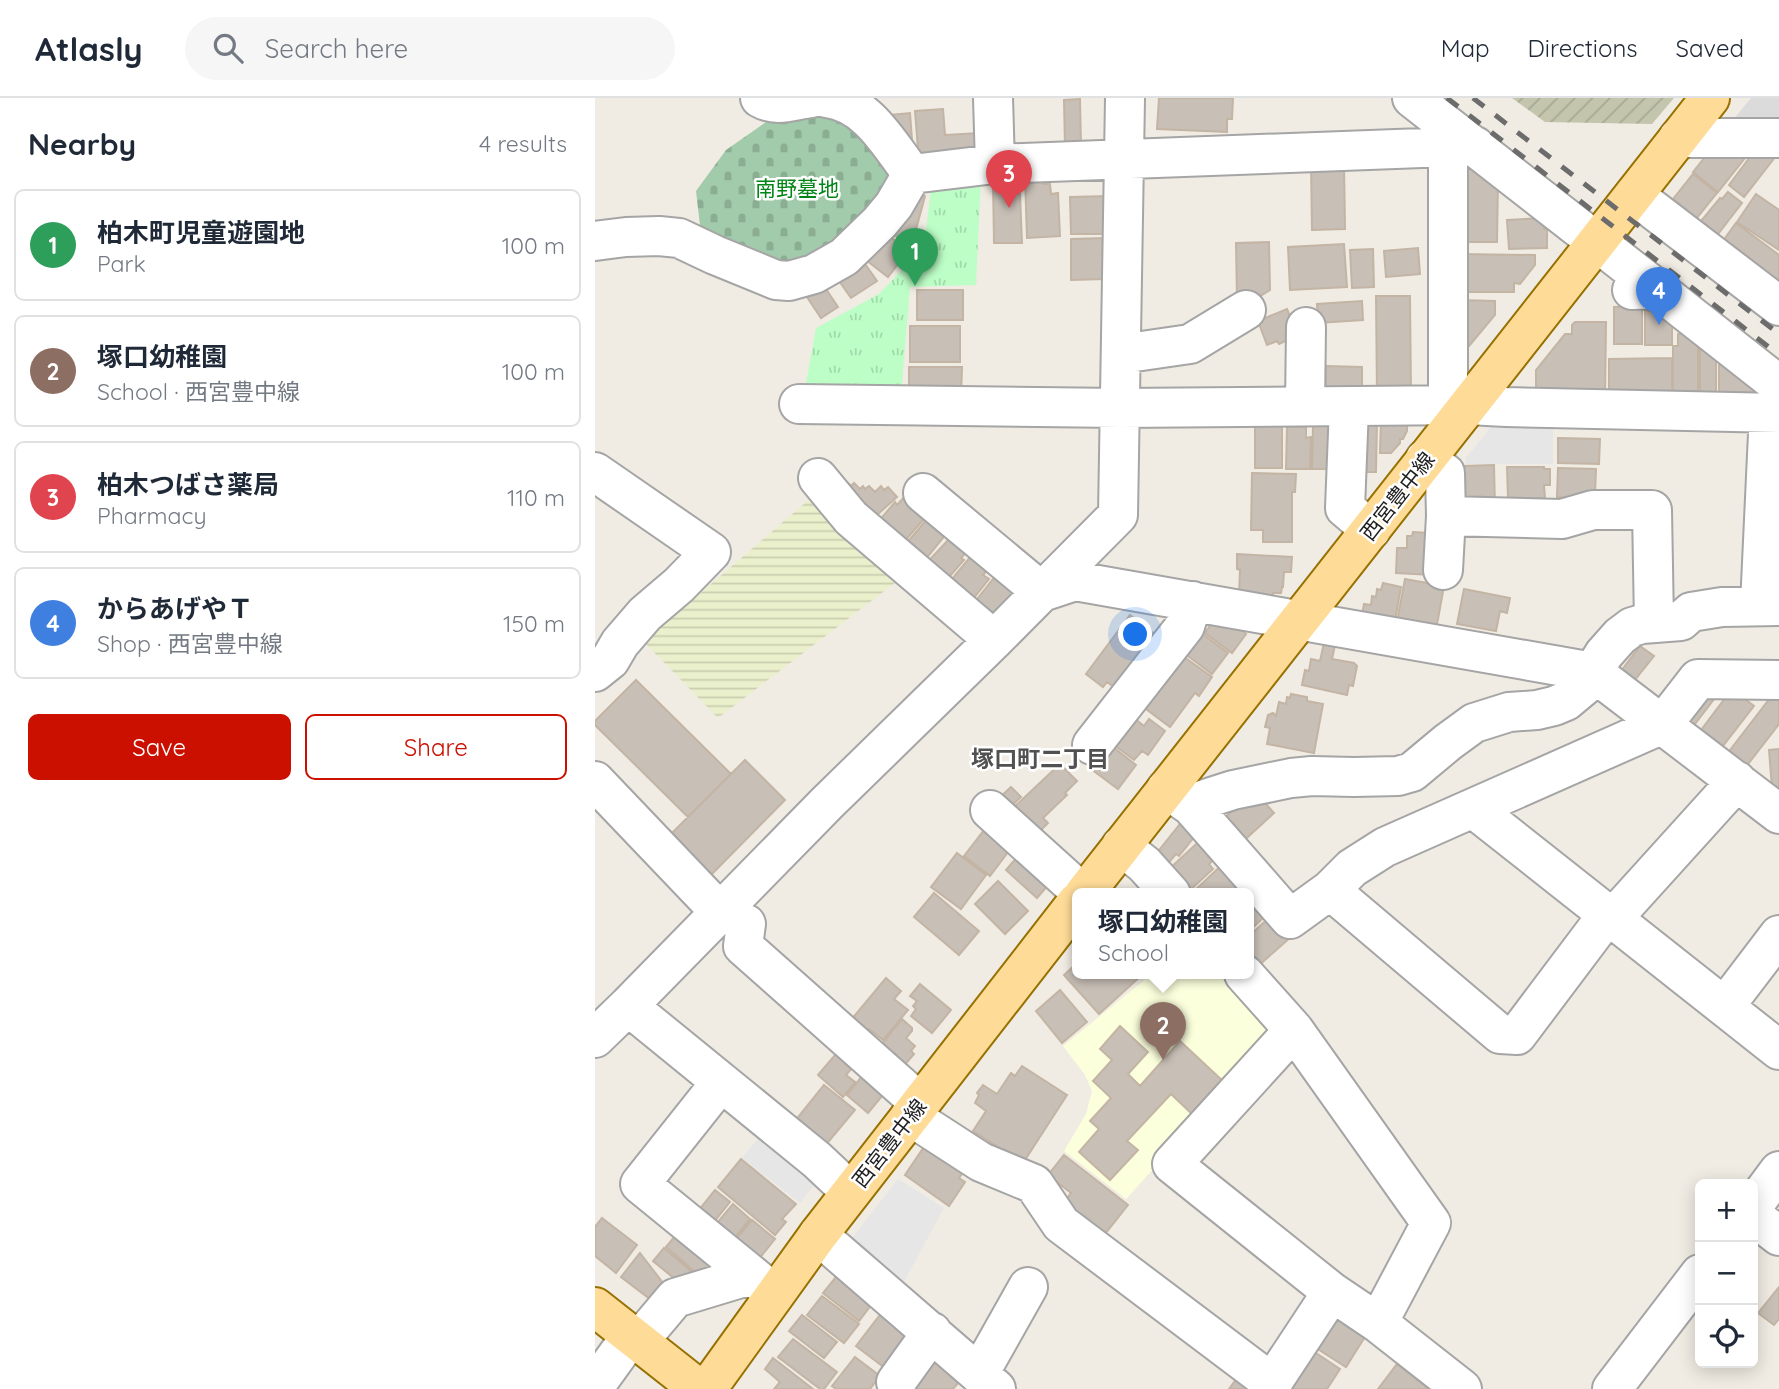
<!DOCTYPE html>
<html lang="en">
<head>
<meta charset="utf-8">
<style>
  :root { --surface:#fff; --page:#f6f6f7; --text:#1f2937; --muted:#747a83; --line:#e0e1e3; --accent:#cb1000 }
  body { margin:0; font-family:Quicksand,"Noto Sans JP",sans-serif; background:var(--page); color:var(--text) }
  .controls { position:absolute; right:21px; bottom:21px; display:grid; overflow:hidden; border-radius:10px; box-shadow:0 4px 18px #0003 }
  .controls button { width:63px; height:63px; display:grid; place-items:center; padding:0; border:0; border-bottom:2px solid var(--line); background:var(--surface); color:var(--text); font:35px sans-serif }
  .you { position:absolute; left:541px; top:537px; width:24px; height:24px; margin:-18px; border:5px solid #fff; border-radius:50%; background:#1a73e8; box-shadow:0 0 0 10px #1a73e833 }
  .badge { display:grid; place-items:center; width:46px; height:46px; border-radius:50%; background:var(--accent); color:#fff; font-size:23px; font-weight:700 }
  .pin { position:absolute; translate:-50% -58px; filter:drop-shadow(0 2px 4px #0008) }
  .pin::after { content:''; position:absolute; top:37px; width:24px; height:21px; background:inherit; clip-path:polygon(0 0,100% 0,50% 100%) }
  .popup { position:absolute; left:477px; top:790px; width:182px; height:91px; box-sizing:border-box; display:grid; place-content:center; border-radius:10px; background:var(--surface); filter:drop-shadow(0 2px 5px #0005); font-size:23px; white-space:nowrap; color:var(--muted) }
  .popup b { font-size:26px; color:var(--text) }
  .popup::after { content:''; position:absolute; left:50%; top:100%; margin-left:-14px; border:14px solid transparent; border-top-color:var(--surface) }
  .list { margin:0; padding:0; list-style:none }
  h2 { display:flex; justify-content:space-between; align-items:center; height:91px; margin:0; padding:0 28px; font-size:30px }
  h2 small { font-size:23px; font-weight:400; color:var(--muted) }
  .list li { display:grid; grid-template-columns:46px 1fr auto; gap:21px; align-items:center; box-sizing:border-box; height:112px; margin:0 14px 14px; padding:0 14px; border:2px solid var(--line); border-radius:10px }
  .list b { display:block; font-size:26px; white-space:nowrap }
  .list p { margin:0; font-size:23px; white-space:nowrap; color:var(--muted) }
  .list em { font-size:23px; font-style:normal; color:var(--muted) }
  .actions { display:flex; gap:14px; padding:21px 28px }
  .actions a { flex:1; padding:16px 0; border:2px solid var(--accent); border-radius:10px; text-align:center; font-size:24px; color:var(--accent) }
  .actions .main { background:var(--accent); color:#fff }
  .icon { flex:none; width:38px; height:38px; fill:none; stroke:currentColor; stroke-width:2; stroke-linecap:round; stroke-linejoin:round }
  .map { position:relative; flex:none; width:1184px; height:1291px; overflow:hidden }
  header { display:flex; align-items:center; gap:42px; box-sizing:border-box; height:98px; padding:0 35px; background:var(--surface); border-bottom:2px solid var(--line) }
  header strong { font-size:33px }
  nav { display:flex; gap:38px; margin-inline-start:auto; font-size:24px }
  .search { width:490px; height:63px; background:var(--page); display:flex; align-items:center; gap:18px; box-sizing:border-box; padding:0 24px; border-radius:38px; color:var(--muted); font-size:26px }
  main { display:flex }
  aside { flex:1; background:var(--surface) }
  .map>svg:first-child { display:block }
</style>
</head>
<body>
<header>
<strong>Atlasly</strong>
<div class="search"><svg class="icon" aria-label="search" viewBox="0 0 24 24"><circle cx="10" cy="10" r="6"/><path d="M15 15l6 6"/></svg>Search here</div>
<nav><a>Map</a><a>Directions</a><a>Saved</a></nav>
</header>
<main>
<aside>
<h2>Nearby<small>4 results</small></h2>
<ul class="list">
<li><span class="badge" style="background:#2e9e5b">1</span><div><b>柏木町児童遊園地</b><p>Park</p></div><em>100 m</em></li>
<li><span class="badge" style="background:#8d6e63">2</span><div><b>塚口幼稚園</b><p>School · 西宮豊中線</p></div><em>100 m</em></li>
<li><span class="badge" style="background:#e0444e">3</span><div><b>柏木つばさ薬局</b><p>Pharmacy</p></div><em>110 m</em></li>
<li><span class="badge" style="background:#3f7fe0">4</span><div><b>からあげやＴ</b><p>Shop · 西宮豊中線</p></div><em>150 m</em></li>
</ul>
<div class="actions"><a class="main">Save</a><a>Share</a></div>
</aside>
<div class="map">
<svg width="1184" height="1291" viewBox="0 0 1184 1291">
  <defs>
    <pattern id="construction-furrows" width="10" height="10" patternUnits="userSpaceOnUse" patternTransform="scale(1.75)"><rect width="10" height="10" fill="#c3c5ad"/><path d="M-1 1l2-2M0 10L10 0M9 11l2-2" fill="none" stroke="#a7a994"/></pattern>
    <pattern id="farmland-rules" width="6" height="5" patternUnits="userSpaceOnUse" patternTransform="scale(1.75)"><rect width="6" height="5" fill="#ebf0cc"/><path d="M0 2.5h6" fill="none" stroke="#c9cdaf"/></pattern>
    <pattern id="cemetery-stones" width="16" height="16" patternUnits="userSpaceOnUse" patternTransform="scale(1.75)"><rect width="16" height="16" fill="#a2cbab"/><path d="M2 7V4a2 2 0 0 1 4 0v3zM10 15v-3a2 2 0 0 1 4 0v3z" fill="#8bae93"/></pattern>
    <pattern id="park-tufts" width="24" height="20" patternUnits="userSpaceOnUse" patternTransform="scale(1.75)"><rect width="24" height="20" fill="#bcfec6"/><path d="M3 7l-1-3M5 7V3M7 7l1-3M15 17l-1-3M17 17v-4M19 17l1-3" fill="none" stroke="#a1d9aa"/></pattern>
  </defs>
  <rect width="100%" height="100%" fill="#f0ece3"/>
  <path fill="#dcdbdb" d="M1156 0H1184V33L1133 28Z"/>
  <path fill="#fcffdc" d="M557 876H635L679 938 531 1101 469 1053 491 1016 497 993 490 977 468 948Z"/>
  <path fill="url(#construction-furrows)" d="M917 0H1079L1057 26 950 24Z"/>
  <path fill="url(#farmland-rules)" d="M225 392 309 478 123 620 49 544Z"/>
  <path fill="url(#cemetery-stones)" d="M240 12 304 78 237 155 190 167 106 136 101 93 131 52 181 17Z"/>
  <path fill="url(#park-tufts)" d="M386 79 381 187 315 189 306 296 210 291 221 230 284 196 329 149 337 83Z"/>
  <path fill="#e6e6e6" d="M903 320 958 321V366H871V360Z
    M171 1030 224 1081 205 1105 147 1060Z
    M303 1081 349 1110 303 1195 250 1149Z"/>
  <path fill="#c8bfb6" stroke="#c3b4a4" stroke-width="2" d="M564 0H638L637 21H632V34L562 31Z
    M485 1 486 48 470 49 469 2Z
    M348 11 350 37 384 35 385 59 324 64 320 13Z
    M315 15 318 55 294 17Z
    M1114 54 1142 55 1150 60 1123 94 1098 74Z
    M1181 58 1149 99 1134 87 1155 59Z
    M716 65H749L750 131 717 132Z
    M868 66H880L903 83 902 144H866Z
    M1098 76 1122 95 1097 126 1079 112 1084 106 1078 101Z
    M447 79 448 86H455L456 96 463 95 465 138 432 140 430 80Z
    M398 84H422V96H425L427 145H399Z
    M324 93 330 98 316 150 294 132Z
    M1133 94 1147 105 1123 136 1106 123 1125 100 1127 101Z
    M1161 96 1184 112V152L1142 124Z
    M514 98V136H476L475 99Z
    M948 120 949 131H952V150L914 151 912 122Z
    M1141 125 1184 157V190L1125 147Z
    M292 136 313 153 293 179 271 162Z
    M510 140V181L476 182V141Z
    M674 144 675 192 659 202H642L641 145Z
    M749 146 752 189 695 192 693 149Z
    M823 150 825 176 791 179 789 153Z
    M778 151 779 189 757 190 755 152Z
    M864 156 940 157V167L925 186 919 185V194H863Z
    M268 163 282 183 256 200 242 180Z
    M227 185 243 209 226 220 210 196Z
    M322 192H368V222H322Z
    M781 198H815L816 298H782Z
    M863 202 900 203V217L869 254Z
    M767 203 768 222 723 225 722 206Z
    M1019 209H1047V246H1019Z
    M692 211 699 228 697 240 684 246 682 243 672 247 663 223Z
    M1050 213H1077V247H1050Z
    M980 224H1011L1010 300 941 299V272L970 236H977V227Z
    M315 228H365V264H315Z
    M1103 235V302H1078V248H1083V236Z
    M1105 249H1121V301L1105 300Z
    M1077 260V299L1014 300V261Z
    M1124 260 1170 300H1124Z
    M731 268 767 269V296L731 295Z
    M314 269H367L366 298 314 297Z
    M759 321H782L781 374H758Z
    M786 321H812V333L808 341H805V345L796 355H785Z
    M660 327H687V370H660Z
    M718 328H735L745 371H717Z
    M692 329H711V340L716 339 715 371H691Z
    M963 340 1005 341 1004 366 963 365Z
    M899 367 900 410H868V368Z
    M912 369H949V371H955V387H949L950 400 913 401Z
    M963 370 1001 371 1000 397 990 400 962 399Z
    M657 375 701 376 700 394H697V444H668V432H656Z
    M251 383 256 388 259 385 265 391 268 388 270 391 274 388 280 394 286 388 289 392 293 389 302 399 274 424 243 390Z
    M312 396 334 415 303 451 278 430 300 404 302 407Z
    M338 414 357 429 325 468 306 452Z
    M818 434 833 435 837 477 801 475 802 450H812V438H817Z
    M355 440 375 450 366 460 369 462 347 487 327 470Z
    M382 451 398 465 388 477 394 481 374 506 351 488Z
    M642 456 697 459 696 474H689L688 489H687L686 495H678V500L644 498 645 472 642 471Z
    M406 471 429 490 398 529 375 510Z
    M810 481 849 488 841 532 801 529Z
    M788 485 806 489 799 528 766 522 769 506 776 507 777 498 781 499 782 491 786 492Z
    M869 491 915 500 912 515 905 513 901 533 862 526Z
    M535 517 566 541 527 595 512 584 508 589 491 576Z
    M621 519 651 529 648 533 651 536 637 555 610 535Z
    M601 531 633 555 617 576 585 552Z
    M729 545 740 547 737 561 759 565 762 568 758 588 754 587 752 597 707 587 710 572 714 573 716 561 725 563Z
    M1045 548 1059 558 1039 583 1026 573Z
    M585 556 617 579 604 598 600 595 575 629 547 608Z
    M41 582 136 676 93 719 0 627V623Z
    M1137 591 1159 608 1124 653 1103 636Z
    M1111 593 1120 600 1096 631 1087 624Z
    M1179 595 1184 599V626L1150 670 1132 656Z
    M696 596 712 599V603L728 606 719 655 672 646 675 630 670 629 673 617 678 615 681 618 684 604 691 606 692 599 695 600Z
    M539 620 549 628 554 621 570 633 553 657 547 653 539 662 519 647Z
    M514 646 541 667 523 691 496 671Z
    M1184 651V690H1177L1174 652Z
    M150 662 190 702 111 782 71 741Z
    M465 666 482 683 470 695 472 697 448 720 453 725 438 740 416 712Z
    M416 689 426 699 411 713 401 703Z
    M662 696 679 715 643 748 623 726 649 702Z
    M589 721 604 733 584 758 581 756 569 770 557 761Z
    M393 727 419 746 395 778 369 758Z
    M610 738 626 755 614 766 618 771 593 794 573 772Z
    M429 751 460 779 442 800 411 772Z
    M362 755 391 777 366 811 336 789Z
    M633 761 652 789 644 796H596Z
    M403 783 433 813 410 836 380 806Z
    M656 787 678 811 654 833V796H646Z
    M339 795 384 833 364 857 319 819Z
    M676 818 696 839 662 869 654 860V838Z
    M482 865V876H548L504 916 469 877Z
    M291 880 306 893 299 901 313 912 288 942 274 931 271 935 256 922Z
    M325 886 356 912 337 935 316 918 321 911 318 908 322 903 315 898Z
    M465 892 492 924 467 945 441 913Z
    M307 921 317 930V933L311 940 320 948 316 953 319 956 307 970 284 950Z
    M525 928 553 954 533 976 545 988 585 943 629 984 598 1017 576 996 532 1043 543 1052 515 1082 484 1054 504 1031 495 1023 516 1000 498 983 517 962 505 951Z
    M246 950 263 963 251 977 260 984 248 999 223 977Z
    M275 968 297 986 273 1015 252 997Z
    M427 968 472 997 428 1065 378 1033 391 1013 380 1005 384 997 382 995 388 987 402 996 416 975 420 978Z
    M229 987 260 1012 229 1049 199 1024Z
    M335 1040 374 1067 364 1080 370 1084 354 1108 310 1077Z
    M469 1057 533 1107 510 1136 469 1104 476 1095 453 1077Z
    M146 1061 201 1106 187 1121 191 1124 180 1137 123 1089Z
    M120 1092 135 1104 114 1130 99 1118Z
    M138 1106 155 1121 136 1144 117 1131Z
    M7 1120 42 1147 21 1175 0 1158V1129Z
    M157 1122 180 1141 164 1161 140 1142Z
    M86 1131 124 1163 114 1175 106 1179 71 1149Z
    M69 1150 96 1173 86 1186 58 1163Z
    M45 1155 68 1185 55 1201 26 1179Z
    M245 1174 280 1202 264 1223 228 1195Z
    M1184 1189V1221L1179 1227 1163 1215Z
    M227 1198 264 1226 249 1245 212 1217Z
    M288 1213 317 1236 290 1270 261 1248Z
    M741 1213 773 1234 751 1269 718 1248Z
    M207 1217 242 1244 229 1260 194 1233Z
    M198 1241 242 1274 229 1291H225L183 1259Z
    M715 1251 745 1271 732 1291H688Z
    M260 1259 285 1278 275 1291H241L237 1288Z
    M178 1260 218 1291H179L185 1284 170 1271Z
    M340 1262 366 1282 358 1291H318Z
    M802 1266 834 1291H783Z
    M645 1276 664 1291H634Z"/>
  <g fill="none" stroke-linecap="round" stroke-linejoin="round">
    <g stroke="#a5a5a5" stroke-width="42">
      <path id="minor" d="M165 0C182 10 198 2 216 0
        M231 0C273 5 294 46 317 76
        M398 0 400 66
        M817 0 1062 191
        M1083 40H1184
        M1039 97 1184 208
        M0 143 31 139 64 138 84 140 120 157 181 182 194 183 219 176 249 159 285 124 299 107 317 76 400 66 880 48
        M1037 192 1062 191 1184 287
        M526 256 595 246 651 212
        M204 306 525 310 873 307 911 309 1184 315
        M853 307V49
        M710 308 711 229
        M754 309 750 410 776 432
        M830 361 850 375 851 418 967 421 998 412H1057L1059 525
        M0 374 116 454 84 487 50 516 25 545 15 562 0 574
        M223 380 256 420 399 542
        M328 395 447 494 480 483 998 574 1184 716
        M848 472 851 418
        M1165 508 1174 314
        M497 647 590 528 598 503
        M0 683 125 814
        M571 691 596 708 695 821 735 792 757 770 790 749 1068 626 1103 581 1184 582
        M596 708 610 701 638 692 696 680 717 678 759 679 803 678 817 674 853 644 879 625 914 614 942 612 959 608 971 603 989 588 1009 556 1025 538 1037 529 1047 526 1086 523 1096 514 1127 509 1184 508
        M879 711 1184 952
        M395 712 488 796
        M526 748 549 766 576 796
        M735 792 905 936 922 937 1007 824 1018 820 1142 683
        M151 826 148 848 325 1005
        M649 876 699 932 836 1125 783 1225
        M33 908 222 1062 256 1094
        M1130 908 1184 837
        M699 932 577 1066 737 1194 783 1225 867 1291
        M0 940 33 908 232 705 399 542 523 417 530 0
        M126 984 45 1086 180 1196
        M315 1018 386 1064 439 1086 466 1126 677 1285 737 1194
        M1158 1108 1184 1073
        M1158 1118 1184 1138
        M223 1137 401 1291
        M43 1244 80 1200 156 1177
        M384 1276 433 1189
        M301 1284 337 1234
        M0 1288 36 1238
        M1017 1291 1105 1176"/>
    </g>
    <g stroke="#977100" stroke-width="42">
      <path id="major" d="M489 796 1115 0
        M0 1209 104 1291
        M112 1291 223 1137 482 804"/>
    </g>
    <use href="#minor" stroke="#fff" stroke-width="38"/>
    <use href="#major" stroke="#ffdb98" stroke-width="38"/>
    <path stroke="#6c6c6c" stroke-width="5" stroke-dasharray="14 14" stroke-linecap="butt" d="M852 0 1184 257
      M878 0 1184 236"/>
  </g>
  <g text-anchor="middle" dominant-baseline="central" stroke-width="5" stroke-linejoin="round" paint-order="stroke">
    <g font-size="21" fill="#028517" stroke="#fff">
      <text x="202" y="90">南野墓地</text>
    </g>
    <g font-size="21" fill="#1e1e1e" stroke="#fff">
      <text transform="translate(802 398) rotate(-52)">西宮豊中線</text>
      <text transform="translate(294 1045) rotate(-52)">西宮豊中線</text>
    </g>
    <g font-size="23" font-weight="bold" fill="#515151" stroke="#fff">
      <text x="445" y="660">塚口町二丁目</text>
    </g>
  </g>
</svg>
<div class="controls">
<button>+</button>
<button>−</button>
<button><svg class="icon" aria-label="locate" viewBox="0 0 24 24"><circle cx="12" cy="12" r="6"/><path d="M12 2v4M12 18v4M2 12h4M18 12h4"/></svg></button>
</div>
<div class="you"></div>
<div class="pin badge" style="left:320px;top:188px;background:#2e9e5b">1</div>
<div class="pin badge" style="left:568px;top:962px;background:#8d6e63">2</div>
<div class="popup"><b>塚口幼稚園</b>School</div>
<div class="pin badge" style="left:414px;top:110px;background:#e0444e">3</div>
<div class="pin badge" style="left:1064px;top:227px;background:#3f7fe0">4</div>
</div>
</main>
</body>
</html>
